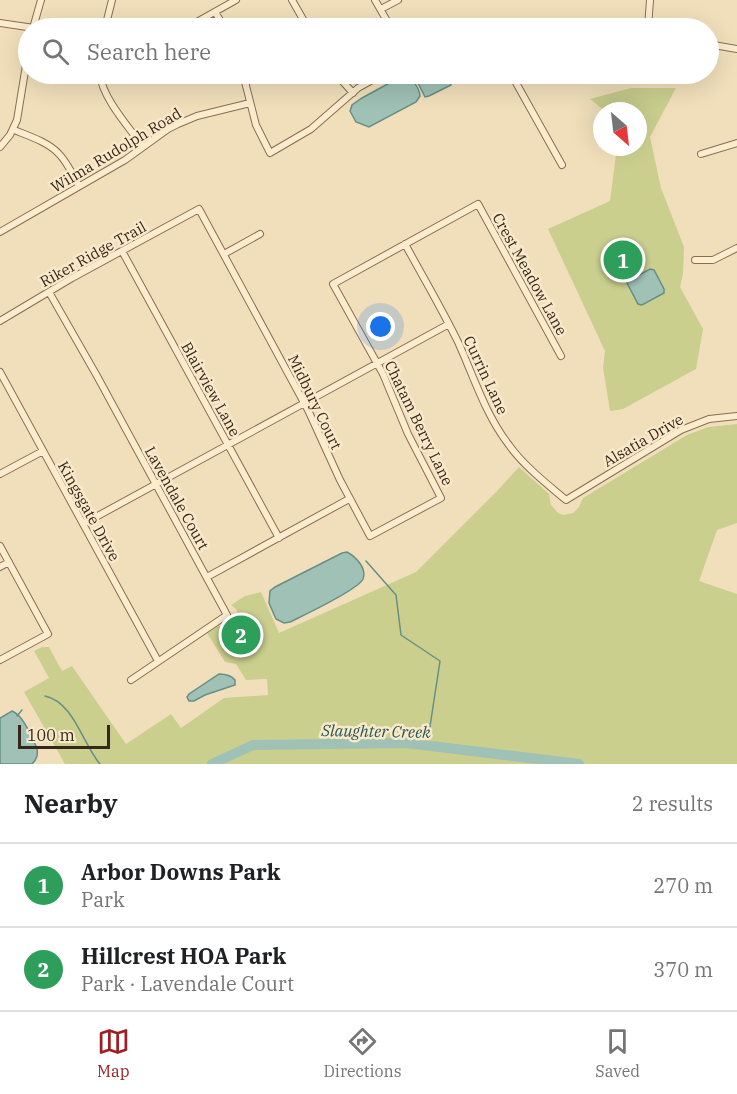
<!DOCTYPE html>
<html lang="en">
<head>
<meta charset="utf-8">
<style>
  :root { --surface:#fff; --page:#f6f6f6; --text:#202124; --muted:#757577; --line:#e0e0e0; --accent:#9c1f24 }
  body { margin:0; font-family:"IBM Plex Serif",serif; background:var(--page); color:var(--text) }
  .compass { position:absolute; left:593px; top:102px; width:54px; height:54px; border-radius:50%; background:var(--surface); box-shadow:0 6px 24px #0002; rotate:152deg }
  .scale { position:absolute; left:18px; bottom:15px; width:92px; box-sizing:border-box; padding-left:6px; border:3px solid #37271a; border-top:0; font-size:16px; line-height:21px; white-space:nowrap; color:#37271a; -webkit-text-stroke:4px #f8e9cb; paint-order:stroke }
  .you { position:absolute; left:381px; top:327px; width:21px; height:21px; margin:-15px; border:4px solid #fff; border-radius:50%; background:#1a73e8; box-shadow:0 0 0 9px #1a73e833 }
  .badge { display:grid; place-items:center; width:39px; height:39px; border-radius:50%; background:var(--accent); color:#fff; font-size:20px; font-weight:700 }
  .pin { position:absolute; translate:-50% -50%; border:3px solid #fff; box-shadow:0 2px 6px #0006 }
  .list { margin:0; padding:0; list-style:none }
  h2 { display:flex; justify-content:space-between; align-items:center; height:78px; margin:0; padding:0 24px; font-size:26px }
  h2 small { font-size:20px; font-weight:400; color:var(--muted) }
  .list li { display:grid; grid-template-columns:39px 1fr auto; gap:18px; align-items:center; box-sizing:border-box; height:84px; padding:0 24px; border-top:2px solid var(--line) }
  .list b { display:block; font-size:22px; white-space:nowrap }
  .list p { margin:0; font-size:20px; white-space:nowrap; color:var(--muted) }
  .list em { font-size:20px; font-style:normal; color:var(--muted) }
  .icon { flex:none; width:33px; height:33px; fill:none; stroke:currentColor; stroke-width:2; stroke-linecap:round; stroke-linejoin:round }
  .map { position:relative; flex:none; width:737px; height:764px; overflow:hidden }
  .search { position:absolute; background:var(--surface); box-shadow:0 6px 24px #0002; left:18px; right:18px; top:18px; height:66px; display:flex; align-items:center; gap:15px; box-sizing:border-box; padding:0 21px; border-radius:33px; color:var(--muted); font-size:22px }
  .sheet { height:246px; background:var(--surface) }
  nav { display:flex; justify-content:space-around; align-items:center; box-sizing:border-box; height:84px; border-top:2px solid var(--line); background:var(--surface); font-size:16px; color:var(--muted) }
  nav a { display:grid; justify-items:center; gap:3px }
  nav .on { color:var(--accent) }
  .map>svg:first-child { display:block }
</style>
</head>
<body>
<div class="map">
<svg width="737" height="764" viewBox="0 0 737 764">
  <rect width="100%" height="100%" fill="#f1dfbb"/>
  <path fill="#cacf8e" d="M631 88H676L650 137 661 188 684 247 683 274 680 287 703 329 696 369 623 409 610 411 603 368 605 351 548 229 610 201 617 147H638V111H605L590 99Z
    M737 424V523L717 530 699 581 737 594V764H65L24 692 49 678 34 651 42 647H49L62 671 72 666 126 744 171 714 181 728 224 698 268 695 267 679 246 680 236 664 225 662 207 633C211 630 216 626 221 626 233 624 239 626 237 610L231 605 245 596 261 592 279 633 416 572 498 490 519 467 549 494 551 505 558 513 563 515 573 513 579 507 583 498 687 435 708 427Z"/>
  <path fill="#9fc1b6" stroke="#678f84" stroke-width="1.5" d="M434 74H447L451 81V85L429 96 425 97 418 83Z
    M404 77C413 79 419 87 420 96L416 102 369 127 356 122 350 111 352 105 362 98 393 81Z
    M650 269 654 270 664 289V293L642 305 638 304 627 283 628 281Z
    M347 552C356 557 367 568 363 579 358 590 304 615 290 622L284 623 276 619 269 603 270 591 275 587 342 553Z
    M219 674C226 674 231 675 235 680V685L205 695 194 701H189L187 697 189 694Z
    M12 711C24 716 31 736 37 748 38 755 37 759 32 764H0V718Z"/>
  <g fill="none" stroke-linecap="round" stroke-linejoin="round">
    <path stroke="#678f84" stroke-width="1.5" d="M366 561 396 595 401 635 440 661 427 746
      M45 696C74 702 83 745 100 764
      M17 716 22 710"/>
    <path stroke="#9fc1b6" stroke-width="10" d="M212 764 253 745 406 743 579 764"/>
    <g stroke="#896e54" stroke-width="8">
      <path id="street" d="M292 0 308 28
        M375 0 391 28
        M381 9 398 0
        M215 12 225 28
        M0 23 34 28
        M33 28 41 0
        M105 28 112 0
        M186 28 236 0
        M648 28 650 0
        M708 44 737 49
        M100 74C102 98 129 127 143 147
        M243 74 256 125 270 153 311 129 358 88 383 74
        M336 74 353 93
        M528 74 515 81 562 165
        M14 130C29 136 48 142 59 154 68 163 73 176 79 186
        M0 147 10 135 17 120 28 53
        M701 154 737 143
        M0 232 125 160 168 129 178 124 197 116 250 103
        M405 244C423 277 442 309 458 342 474 377 485 414 509 445 524 466 546 483 566 500L681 430 709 419 737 416
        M122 251 279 538
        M224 254 260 234
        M695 260H713L737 248
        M49 292 97 376 227 615 131 680
        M0 321 72 278 199 209 308 410 340 480 370 536 441 498 408 434 383 374 333 284 478 204 561 356
        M0 372 158 661
        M0 474 43 451
        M83 524 449 324
        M0 546 48 634 0 660
        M0 567 9 562
        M207 577 349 499"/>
    </g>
    <use href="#street" stroke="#fbecce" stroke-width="6"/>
  </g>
  <g text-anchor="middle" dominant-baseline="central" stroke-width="5" stroke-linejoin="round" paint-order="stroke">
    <g font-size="15" fill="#37271a" stroke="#f8e9cb">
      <text transform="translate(116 150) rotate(-31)">Wilma Rudolph Road</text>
      <text transform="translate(93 254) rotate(-29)">Riker Ridge Trail</text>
      <text transform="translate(530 274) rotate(61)">Crest Meadow Lane</text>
      <text transform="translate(486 375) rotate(65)">Currin Lane</text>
      <text transform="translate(211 389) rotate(61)">Blairview Lane</text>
      <text transform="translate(315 402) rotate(64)">Midbury Court</text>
      <text transform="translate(419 423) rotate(64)">Chatam Berry Lane</text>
      <text transform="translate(643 440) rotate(-30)">Alsatia Drive</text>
      <text transform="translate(177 498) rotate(61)">Lavendale Court</text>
      <text transform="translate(89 511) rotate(61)">Kingsgate Drive</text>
    </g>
    <g font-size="16" font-style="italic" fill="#285853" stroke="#f8e9cb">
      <text transform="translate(376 731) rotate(1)">Slaughter Creek</text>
    </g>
  </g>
</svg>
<svg class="compass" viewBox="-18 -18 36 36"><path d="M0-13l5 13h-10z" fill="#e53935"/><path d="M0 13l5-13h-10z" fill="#757577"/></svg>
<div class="scale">100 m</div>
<div class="you"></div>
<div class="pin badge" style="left:623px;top:260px;background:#2e9e5b">1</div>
<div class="pin badge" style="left:241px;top:635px;background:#2e9e5b">2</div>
<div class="search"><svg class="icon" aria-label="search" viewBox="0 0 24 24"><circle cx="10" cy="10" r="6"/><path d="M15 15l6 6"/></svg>Search here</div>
</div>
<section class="sheet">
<h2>Nearby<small>2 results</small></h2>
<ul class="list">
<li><span class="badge" style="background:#2e9e5b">1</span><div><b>Arbor Downs Park</b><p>Park</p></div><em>270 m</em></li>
<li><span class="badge" style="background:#2e9e5b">2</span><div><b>Hillcrest HOA Park</b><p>Park · Lavendale Court</p></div><em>370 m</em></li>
</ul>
</section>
<nav>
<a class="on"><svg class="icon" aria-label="map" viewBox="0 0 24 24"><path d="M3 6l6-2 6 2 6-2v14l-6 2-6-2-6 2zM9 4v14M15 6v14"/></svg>Map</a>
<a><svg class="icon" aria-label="directions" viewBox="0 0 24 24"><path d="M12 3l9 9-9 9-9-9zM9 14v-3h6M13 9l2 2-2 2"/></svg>Directions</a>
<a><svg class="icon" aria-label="saved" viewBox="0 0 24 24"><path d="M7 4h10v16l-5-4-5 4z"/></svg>Saved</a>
</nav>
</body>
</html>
